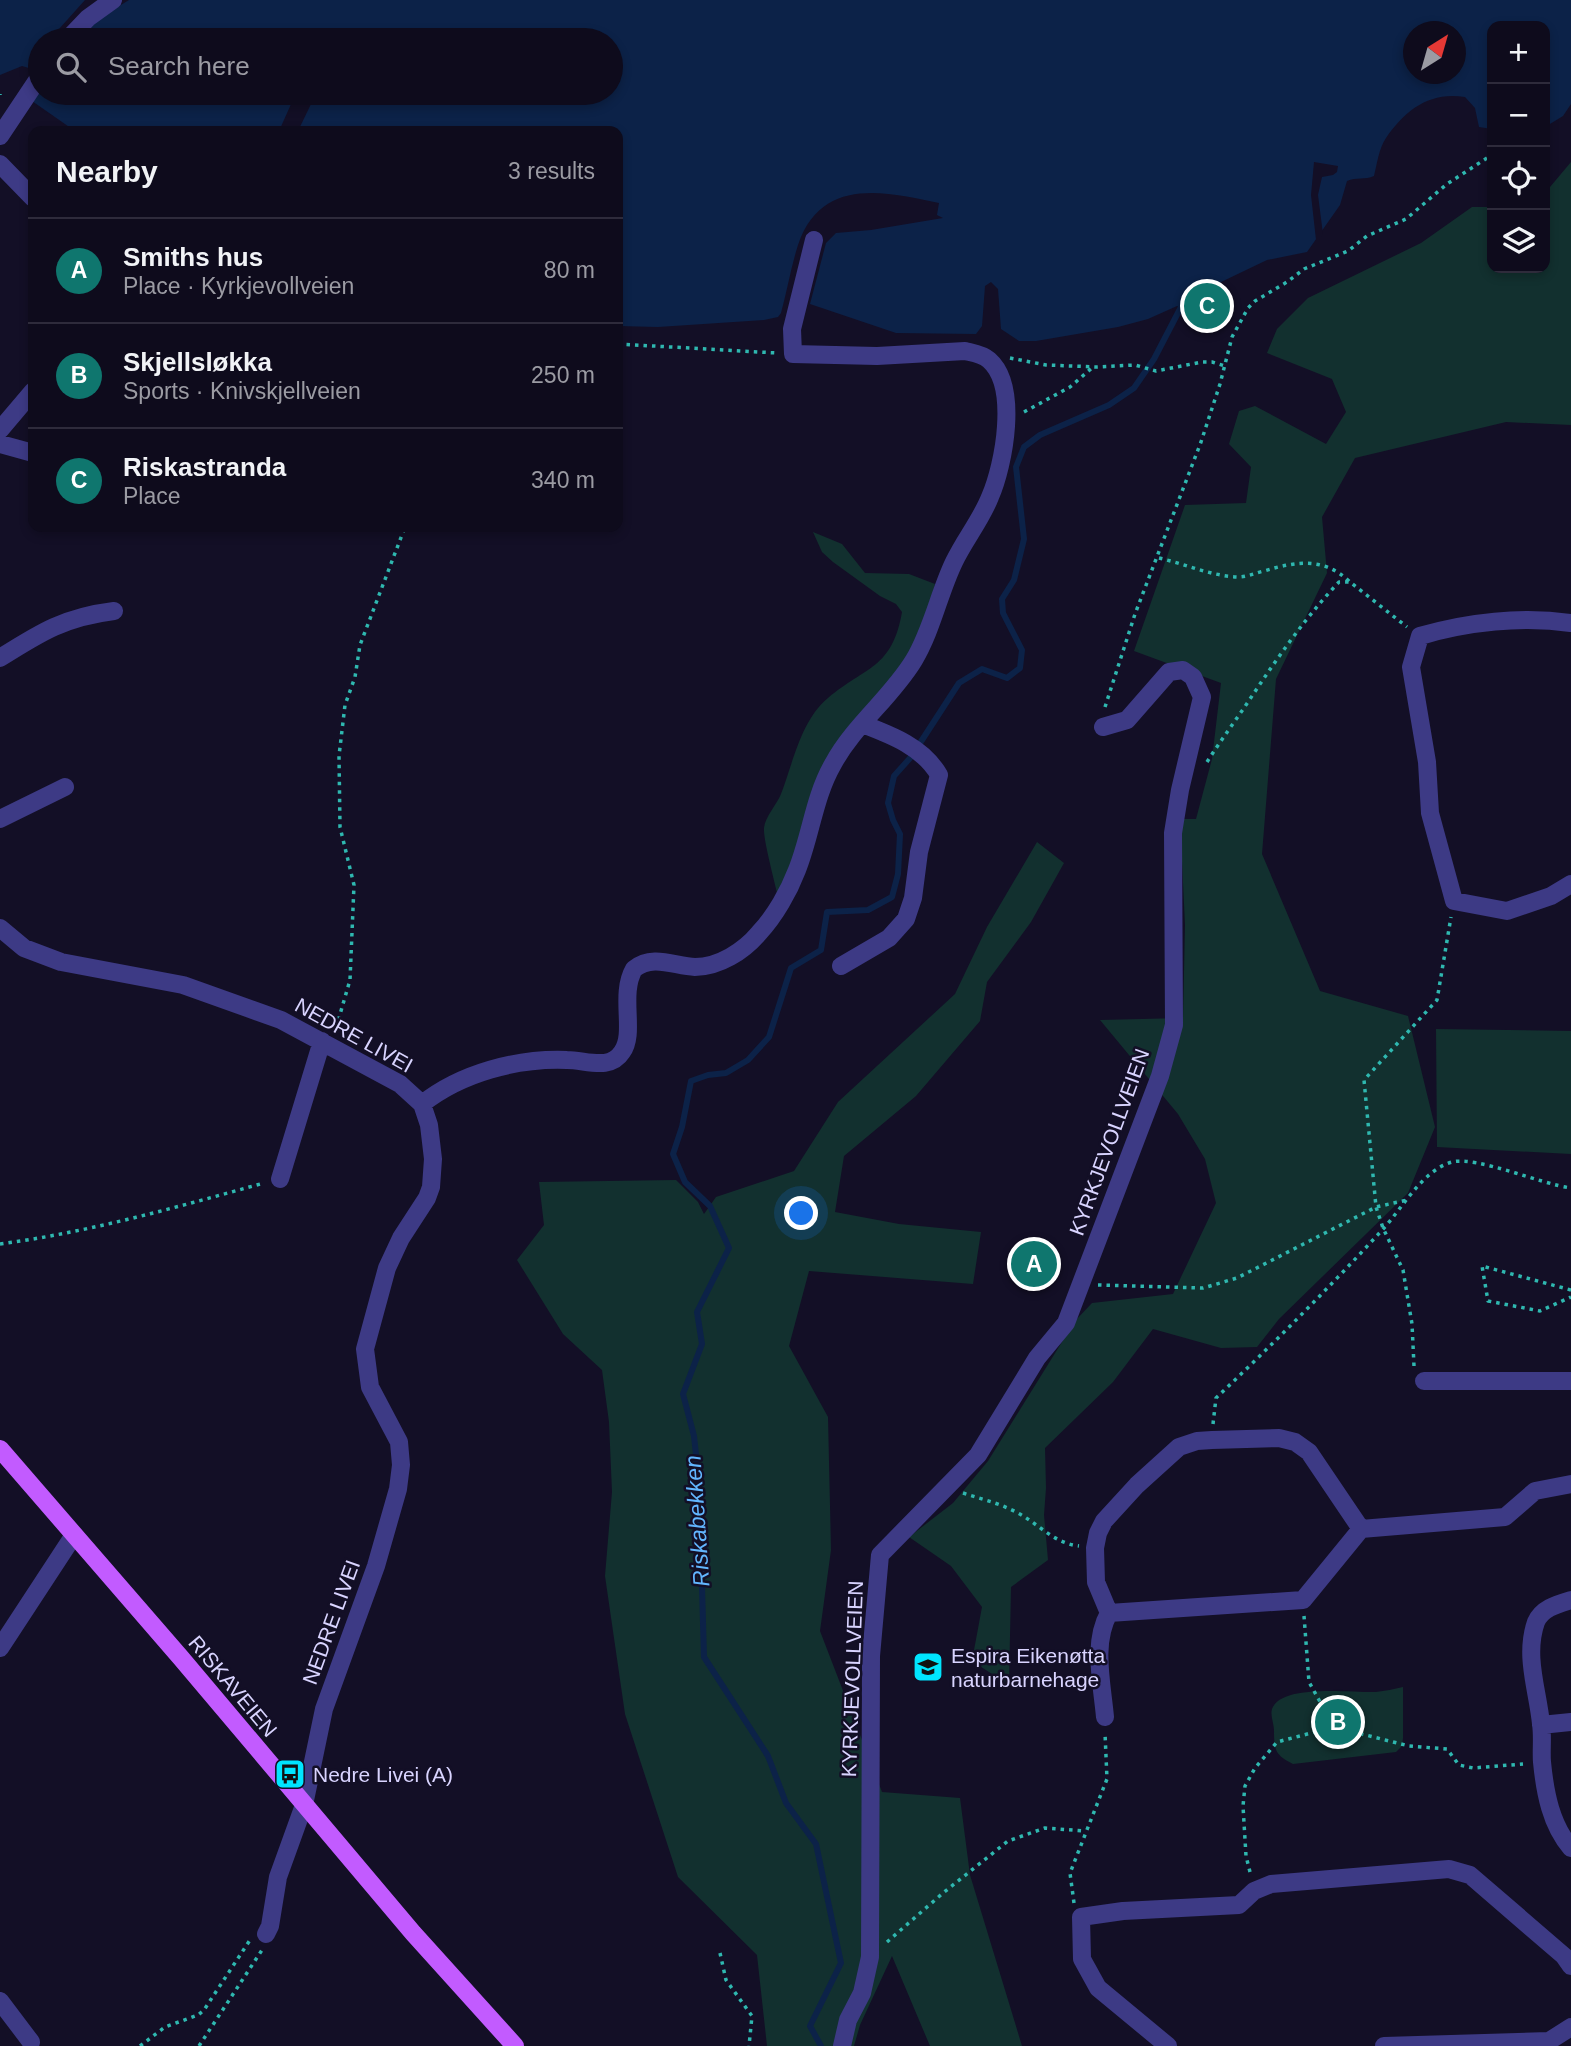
<!DOCTYPE html>
<html lang="en">
<head>
<meta charset="utf-8">
<style>
  :root { --surface:#0e0b1c; --page:#171425; --text:#f1f3f6; --muted:#9b9ba3; --line:#2e2b3b; --accent:#0f766e }
  body { margin:0; font-family:Arial,sans-serif; background:var(--page); color:var(--text) }
  .controls { position:absolute; right:21px; top:21px; display:grid; overflow:hidden; border-radius:14px; box-shadow:0 4px 10px #0003 }
  .controls button { width:63px; height:63px; display:grid; place-items:center; padding:0; border:0; border-bottom:2px solid var(--line); background:var(--surface); color:var(--text); font:35px sans-serif }
  .compass { position:absolute; left:1403px; top:21px; width:63px; height:63px; border-radius:50%; background:var(--surface); box-shadow:0 4px 10px #0003; rotate:37deg }
  .you { position:absolute; left:802px; top:1214px; width:24px; height:24px; margin:-18px; border:5px solid #fff; border-radius:50%; background:#1a73e8; box-shadow:0 0 0 10px #1a73e833 }
  .badge { display:grid; place-items:center; width:46px; height:46px; border-radius:50%; background:var(--accent); color:#fff; font-size:23px; font-weight:700 }
  .pin { position:absolute; translate:-50% -50%; border:4px solid #fff; box-shadow:0 2px 7px #0006 }
  .list { margin:0; padding:0; list-style:none }
  h2 { display:flex; justify-content:space-between; align-items:center; height:91px; margin:0; padding:0 28px; font-size:30px }
  h2 small { font-size:23px; font-weight:400; color:var(--muted) }
  .list li { display:grid; grid-template-columns:46px 1fr auto; gap:21px; align-items:center; box-sizing:border-box; height:105px; padding:0 28px; border-top:2px solid var(--line) }
  .list b { display:block; font-size:26px; white-space:nowrap }
  .list p { margin:0; font-size:23px; white-space:nowrap; color:var(--muted) }
  .list em { font-size:23px; font-style:normal; color:var(--muted) }
  .icon { flex:none; width:38px; height:38px; fill:none; stroke:currentColor; stroke-width:2; stroke-linecap:round; stroke-linejoin:round }
  .map { position:relative; flex:none; width:1571px; height:2046px; overflow:hidden }
  .search { position:absolute; background:var(--surface); box-shadow:0 4px 10px #0003; left:28px; top:28px; width:595px; height:77px; display:flex; align-items:center; gap:18px; box-sizing:border-box; padding:0 24px; border-radius:38px; color:var(--muted); font-size:26px }
  .panel { position:absolute; background:var(--surface); box-shadow:0 4px 10px #0003; left:28px; top:126px; width:595px; height:406px; border-radius:14px }
  .map>svg:first-child { display:block }
</style>
</head>
<body>
<div class="map">
<svg width="1571" height="2046" viewBox="0 0 1571 2046">
  <rect width="100%" height="100%" fill="#130f26"/>
  <path fill="#12302f" d="M1571 162V425L1506 422 1355 458 1322 517 1327 573 1276 679 1262 854 1320 991 1408 1016 1435 1127 1408 1193 1279 1319 1257 1347 1221 1348 1153 1329 1113 1382 1045 1448 1046 1488 1044 1515 1048 1560 1011 1587 1009 1685 972 1661 982 1607 951 1566 909 1537 953 1503 988 1461 1075 1321 1092 1303 1173 1294 1216 1203 1205 1159 1178 1114 1100 1020 1183 1018 1185 925 1180 819H1196L1212 759 1221 683 1134 651 1185 505 1246 503 1251 467 1229 444 1239 411 1255 406 1326 444 1346 412 1332 379 1267 353 1277 329 1308 298 1421 243 1472 207H1492V268H1545V193Z
    M813 532 842 544 865 573 909 574 935 584C924 629 911 664 878 698 866 711 853 719 844 733L789 875 778 897C775 883 763 839 764 828 765 817 777 804 781 794 793 763 801 720 828 698 866 666 892 669 902 612L896 604 880 596 833 562 822 552Z
    M1037 842 1064 863 1031 922 987 982 980 1021 916 1096 844 1156 835 1212 899 1224 981 1232 973 1284 809 1271 789 1346 828 1417 831 1550 820 1631 882 1792 960 1798 970 1875 1022 2046H930L892 1956 860 2025 854 2046H767L757 1955 678 1877 625 1714 605 1576 612 1492 609 1422 602 1370 563 1334 517 1260 544 1225 539 1182 676 1180 698 1202 704 1214 716 1197 794 1171 838 1102 955 994 987 927Z
    M1436 1029 1571 1031V1154L1437 1147Z
    M1403 1687V1738L1402 1746 1396 1752 1293 1764C1275 1755 1274 1750 1274 1730 1274 1724 1270 1715 1272 1709 1281 1683 1354 1693 1376 1692 1385 1691 1394 1689 1403 1687Z"/>
  <path fill="#0c2248" fill-rule="evenodd" d="M0 0H85L59 29 52 40H40V58L32 69 22 66 0 75Z
    M129 0H1571V104L1563 116 1545 127V26H1492V129L1479 127 1475 108 1465 97C1430 91 1405 110 1386 138 1379 148 1377 164 1374 176 1365 180 1356 177 1347 181L1340 205 1307 252 1267 260 1219 283 1184 309 1177 306 1148 319 1118 327 1036 341H1019L1001 329 998 289 991 282 985 286 982 326 976 334 896 333 810 304 826 243 836 233 871 230 943 218 937 215 939 203C884 191 821 177 798 245 791 267 787 291 781 313L778 317 764 320 658 327 618 326V131H449L438 129 428 131H298L311 104 345 93H611V40H77L90 24ZM1414 32H1456V74H1414Z
    M40 89V93H296L279 131H75L32 101Z"/>
  <path fill="#130f26" d="M1314 162 1338 166 1337 172 1333 175 1322 177 1318 195 1323 234 1319 240H1316L1311 195Z"/>
  <g fill="none" stroke-linecap="round" stroke-linejoin="round">
    <path stroke="#0c2248" stroke-width="6" d="M821 2046 810 2026 841 1963 816 1844 786 1803 768 1756 704 1657 699 1482 694 1436 683 1394 702 1344 697 1312 729 1248 710 1206 685 1182 673 1154 682 1127 691 1081 708 1075 726 1073 748 1060 769 1037 791 968 821 950 827 912 868 910 892 897 898 874 900 834 893 820 888 803 894 776 911 757 959 683 982 669 1007 678 1020 668 1022 650 1003 613 1002 599 1014 580 1024 539 1016 467 1024 447 1040 435 1109 405 1134 388 1154 359 1181 307"/>
    <path stroke="#2fb8b0" stroke-width="3.5" stroke-dasharray="3.5 5" stroke-linecap="butt" d="M0 95V94
      M618 344 777 353
      M1010 358 1046 365 1097 367 1135 365 1156 371 1202 362H1212L1225 366
      M1024 412 1070 387 1093 367
      M1159 558C1185 564 1211 576 1238 577 1247 577 1255 573 1264 571 1297 561 1324 557 1350 582
      M1105 707 1135 614 1201 442 1220 384 1232 337 1248 308 1255 301 1287 282 1304 269 1348 251 1367 236 1406 219 1447 184 1487 158 1492 159
      M1207 762C1221 740 1236 720 1250 699 1278 657 1305 618 1339 582H1350L1407 627
      M336 1028 350 980 354 885 340 827 339 756 345 705 355 677 360 645 405 527
      M0 1244C90 1232 177 1207 264 1183
      M1098 1285 1203 1288 1237 1278 1376 1207 1407 1200
      M1571 1290 1482 1266 1488 1301 1540 1311 1571 1297
      M1414 1366 1412 1324 1403 1270 1383 1228 1376 1207 1364 1080 1437 1000 1451 917
      M1213 1424 1216 1398C1273 1344 1330 1287 1384 1228 1403 1207 1423 1170 1452 1162 1477 1156 1541 1184 1571 1188
      M963 1493C981 1499 999 1503 1016 1512 1038 1523 1053 1543 1079 1546
      M1304 1616 1309 1682 1334 1727 1409 1746 1447 1749 1459 1765 1473 1768 1523 1764
      M1250 1872 1246 1856 1243 1806 1245 1786 1255 1768 1277 1742 1334 1727
      M1074 1903 1070 1873 1107 1779 1105 1733
      M887 1942 943 1893 1008 1841 1045 1828 1086 1831
      M720 1953 726 1980 752 2016 749 2046
      M140 2046 165 2027 198 2015 204 2010 250 1940
      M199 2046 262 1950"/>
    <path stroke="#3d3a85" stroke-width="18" d="M67 40 88 18 113 0
      M0 136 40 76
      M0 164 33 198
      M0 430 33 391
      M0 444 33 453
      M1571 623C1522 616 1467 622 1420 636L1411 667 1427 762 1430 813 1454 901 1507 911 1551 896 1571 884
      M0 658C41 632 65 617 114 611
      M0 819 65 787
      M0 928 24 948 61 962 183 985 281 1020 400 1084 422 1104 429 1125 433 1159 431 1187 427 1198 401 1238 387 1268 365 1349 370 1387 399 1442 401 1465 398 1489 376 1566 324 1709 304 1805 278 1877 270 1926 266 1934
      M841 966 889 938 906 919 913 898 919 852 939 775C923 747 891 735 862 724
      M422 1104C461 1073 517 1058 567 1060 586 1060 610 1071 622 1052 636 1033 619 995 634 969 653 954 674 966 695 967 719 967 744 951 759 933 775 916 789 891 797 870 811 835 814 797 833 764 854 725 891 698 914 660 932 630 939 593 954 562 965 539 981 520 990 497 1004 465 1019 386 989 360 982 354 973 353 965 351L877 356 793 354 792 329 814 240
      M280 1179 322 1041
      M1424 1381H1571
      M1571 1600C1558 1604 1542 1608 1536 1622 1524 1656 1538 1691 1541 1724 1543 1737 1541 1750 1542 1762 1545 1793 1551 1825 1571 1848
      M1109 1613 1096 1582 1095 1548 1098 1533 1104 1521 1137 1485 1179 1447 1197 1441 1212 1440 1279 1438 1295 1442 1309 1452 1361 1529
      M0 1648 74 1535
      M1105 1717C1102 1683 1092 1643 1109 1613L1303 1600 1361 1529 1505 1517 1535 1491 1571 1484
      M1541 1725 1571 1722
      M0 2001 31 2042
      M842 2046 848 2020 862 1993 870 1957 871 1656 880 1555 978 1455 1037 1358 1066 1323 1160 1076 1174 1025 1173 833 1180 790 1202 697 1193 677 1183 670 1169 672 1127 720 1103 727
      M1168 2046 1098 1988 1082 1959 1081 1917 1123 1911 1239 1905 1254 1891 1271 1884 1449 1869 1470 1875 1564 1956 1571 1966
      M1384 2046 1549 2041 1571 2027"/>
    <path stroke="#c25bff" stroke-width="18" d="M0 1449 181 1658 413 1933 515 2046"/>
  </g>
  <defs>
    <g id="school-square" transform="scale(1.575)"><rect x="-9" y="-9" width="18" height="18" rx="4" fill="#00e5ff" stroke="#130f26"/><path d="M0-5L7-2L0 1L-7-2ZM-4 1L0 2.5L4 1V4Q0 6-4 4Z" fill="#111"/></g>
    <g id="bus-square" transform="scale(1.575)"><rect x="-9" y="-9" width="18" height="18" rx="4" fill="#00e5ff" stroke="#130f26"/><path d="M-5-6H5V4H4V6H2V4H-2V6H-4V4H-5ZM-3.5-4V0h7V-4ZM-3.5 1.2v1.5H-2V1.2ZM2 1.2v1.5H3.5V1.2Z" fill="#111"/></g>
  </defs>
  <g fill-rule="evenodd">
    <use href="#school-square" x="928" y="1667"/>
    <use href="#bus-square" x="290" y="1774"/>
  </g>
  <g text-anchor="middle" dominant-baseline="central" stroke-width="5" stroke-linejoin="round" paint-order="stroke">
    <g font-size="21" fill="#d9d4ff" stroke="#130f26">
      <text transform="translate(354 1035) rotate(29)">NEDRE LIVEI</text>
      <text transform="translate(1109 1142) rotate(-70)">KYRKJEVOLLVEIEN</text>
      <text transform="translate(331 1622) rotate(-70)">NEDRE LIVEI</text>
      <text transform="translate(852 1679) rotate(-88)">KYRKJEVOLLVEIEN</text>
      <text transform="translate(233 1686) rotate(50)">RISKAVEIEN</text>
    </g>
    <g font-size="21" fill="#d9d4ff" stroke="#130f26" text-anchor="start">
      <text x="951" y="1655">Espira Eikenøtta<tspan x="951" dy="24">naturbarnehage</tspan></text>
      <text x="313" y="1774">Nedre Livei (A)</text>
    </g>
    <g font-size="23" font-style="italic" fill="#62b6ff" stroke="#130f26">
      <text transform="translate(697 1521) rotate(-94)">Riskabekken</text>
    </g>
  </g>
</svg>
<div class="controls">
<button>+</button>
<button>−</button>
<button><svg class="icon" aria-label="locate" viewBox="0 0 24 24"><circle cx="12" cy="12" r="6"/><path d="M12 2v4M12 18v4M2 12h4M18 12h4"/></svg></button>
<button><svg class="icon" aria-label="layers" viewBox="0 0 24 24"><path d="M12 4l9 5-9 5-9-5zM3 14l9 5 9-5"/></svg></button>
</div>
<svg class="compass" viewBox="-18 -18 36 36"><path d="M0-13l5 13h-10z" fill="#e53935"/><path d="M0 13l5-13h-10z" fill="#9b9ba3"/></svg>
<div class="you"></div>
<div class="pin badge" style="left:1034px;top:1264px">A</div>
<div class="pin badge" style="left:1338px;top:1722px">B</div>
<div class="pin badge" style="left:1207px;top:306px">C</div>
<div class="search"><svg class="icon" aria-label="search" viewBox="0 0 24 24"><circle cx="10" cy="10" r="6"/><path d="M15 15l6 6"/></svg>Search here</div>
<section class="panel">
<h2>Nearby<small>3 results</small></h2>
<ul class="list">
<li><span class="badge">A</span><div><b>Smiths hus</b><p>Place · Kyrkjevollveien</p></div><em>80 m</em></li>
<li><span class="badge">B</span><div><b>Skjellsløkka</b><p>Sports · Knivskjellveien</p></div><em>250 m</em></li>
<li><span class="badge">C</span><div><b>Riskastranda</b><p>Place</p></div><em>340 m</em></li>
</ul>
</section>
</div>
</body>
</html>
